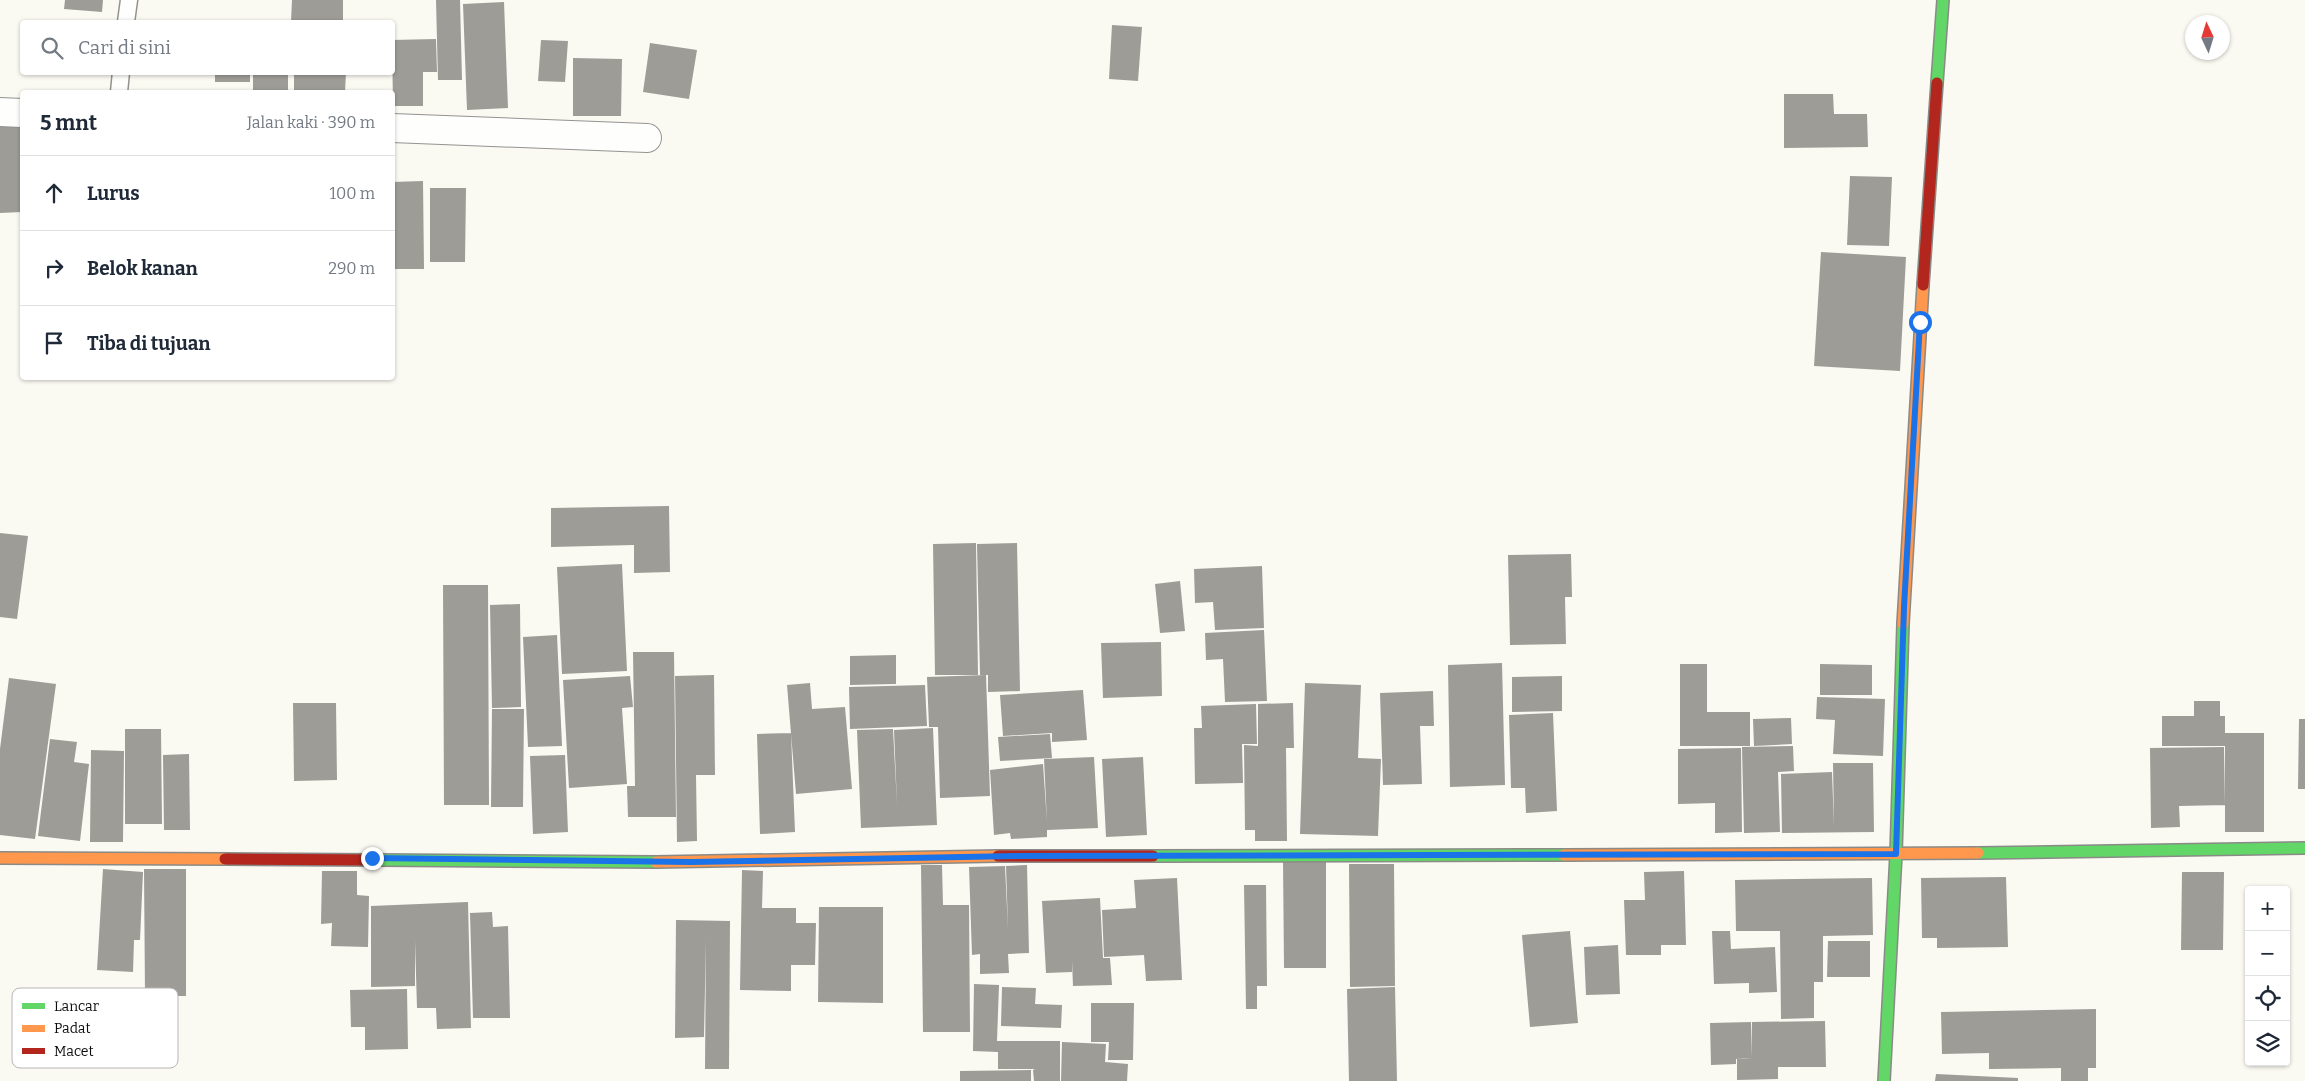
<!DOCTYPE html>
<html lang="id">
<head>
<meta charset="utf-8">
<style>
  :root { --surface:#fff; --page:#f6f6f7; --text:#1f2937; --muted:#747a83; --line:#e0e1e3 }
  body { margin:0; font-family:Bitter,serif; background:var(--page); color:var(--text) }
  .controls { position:absolute; right:15px; bottom:15px; display:grid; overflow:hidden; border-radius:5px; box-shadow:0 1px 4px #0004 }
  .controls button { width:45px; height:45px; display:grid; place-items:center; padding:0; border:0; border-bottom:1px solid var(--line); background:var(--surface); color:var(--text); font:25px sans-serif }
  .compass { position:absolute; left:2185px; top:15px; width:45px; height:45px; border-radius:50%; background:var(--surface); box-shadow:0 1px 4px #0004; rotate:356deg }
  .stop { position:absolute; width:15px; height:15px; margin:-11px; border:4px solid #1a73e8; border-radius:50%; background:#fff }
  .stop.end { background:#1a73e8; border-color:#fff; box-shadow:0 1px 5px #0008 }
  .list { margin:0; padding:0; list-style:none }
  h2 { display:flex; justify-content:space-between; align-items:center; height:65px; margin:0; padding:0 20px; font-size:21px }
  h2 small { font-size:16px; font-weight:400; color:var(--muted) }
  .list li { display:grid; grid-template-columns:32px 1fr auto; gap:15px; align-items:center; box-sizing:border-box; height:75px; padding:0 20px; border-top:1px solid var(--line) }
  .list b { display:block; font-size:19px; white-space:nowrap }
  .list em { font-size:16px; font-style:normal; color:var(--muted) }
  .icon { flex:none; width:28px; height:28px; fill:none; stroke:currentColor; stroke-width:2; stroke-linecap:round; stroke-linejoin:round }
  .map { position:relative; flex:none; width:2305px; height:1081px; overflow:hidden }
  .search { position:absolute; background:var(--surface); box-shadow:0 1px 4px #0004; left:20px; top:20px; width:375px; height:55px; display:flex; align-items:center; gap:12px; box-sizing:border-box; padding:0 18px; border-radius:5px; color:var(--muted); font-size:19px }
  .panel { position:absolute; background:var(--surface); box-shadow:0 1px 4px #0004; left:20px; top:90px; width:375px; height:290px; border-radius:5px }
  .map>svg:first-child { display:block }
</style>
</head>
<body>
<div class="map">
<svg width="2305" height="1081" viewBox="0 0 2305 1081">
  <rect width="100%" height="100%" fill="#faf9f2"/>
  <path fill="#9d9c97" d="M65 0H103L102 12 64 9Z
    M292 0H343V22H291Z
    M436 0H460L462 80H438Z
    M504 2 508 108 467 110 463 4Z
    M1112 25 1142 27 1138 81 1109 79Z
    M436 39 437 72H423V106H393L392 40Z
    M541 40 568 41 565 82 538 81Z
    M650 43 697 50 689 99 643 92Z
    M573 58 622 59 621 116H573Z
    M215 72H250V82H215Z
    M253 72H288V92H253Z
    M294 72H346L345 92H294Z
    M1784 94H1833L1834 114H1867L1868 147 1784 148Z
    M0 117H22V212L0 213Z
    M1850 176 1892 177 1889 246 1847 245Z
    M423 181 424 269H392V182Z
    M430 188H466L465 262H430Z
    M1821 252 1906 257 1900 371 1814 366Z
    M669 506 670 572 634 573V545L551 547V508Z
    M0 533 28 536 17 619 0 617Z
    M976 543 978 675H935L933 544Z
    M1017 543 1020 691 988 692V675H990H980L977 544Z
    M1571 554 1572 597H1565L1566 644 1510 645 1508 555Z
    M622 564 627 671 562 674 557 567Z
    M1262 566 1264 628 1215 630 1213 602 1195 603 1194 569Z
    M1180 581 1185 631 1160 633 1155 584Z
    M443 585H488L489 805H444Z
    M520 604 521 707 492 708 490 605Z
    M1264 630 1267 701 1225 702 1223 659 1206 660 1205 633Z
    M557 635 562 746 528 747 523 637Z
    M1161 642 1162 696 1103 698 1101 643Z
    M633 652H674L676 817H628L627 786H635Z
    M896 655V684L850 685V656Z
    M1502 663 1505 785 1450 787 1448 665Z
    M1680 664H1707V712H1750V746H1680Z
    M1820 664 1872 665V695H1820Z
    M714 675 715 775H696L697 841 677 842 675 676Z
    M986 675 990 796 940 798 938 727H929L927 677Z
    M630 676 633 707 622 708 627 784 569 788 563 680Z
    M1562 676V711L1512 712V677Z
    M9 678 56 684 35 839 0 835V749Z
    M810 683 812 709 845 707 852 789 796 794 787 685Z
    M1305 683 1361 685 1358 758 1381 759 1378 836 1300 834Z
    M925 685 927 726 850 729 849 687Z
    M1083 690 1087 740 1052 742V733L1003 736 1000 695Z
    M1433 691 1434 726H1420L1422 784 1383 785 1380 693Z
    M1817 697 1885 699 1883 756 1833 754 1835 720 1816 719Z
    M2194 701H2220V716H2225V733H2264V832H2225V735V746H2162V716H2194Z
    M293 703H336L337 780 294 781Z
    M1293 703 1294 748H1286L1287 841H1255V830H1245L1244 745 1258 746V704Z
    M1256 704 1257 744H1242L1243 783 1195 784 1194 728H1202L1201 706Z
    M492 709H524L523 807H491Z
    M1553 713 1557 811 1526 813 1525 788H1511L1509 715Z
    M1791 718 1792 744 1754 746 1753 719Z
    M2299 719H2305V789H2298Z
    M933 728 937 825 861 828 857 730 893 729 897 804 894 730Z
    M125 729H161L162 824H125Z
    M791 733 795 832 760 834 757 734Z
    M1050 734 1052 758 1000 761 998 737Z
    M50 739 77 742 74 762 89 764 80 841 38 836Z
    M1793 746 1794 771 1778 772 1780 832 1744 833 1742 747Z
    M2224 747 2225 805 2179 806 2180 827 2151 828 2150 748Z
    M1741 748 1742 832 1715 833V803L1678 804V749Z
    M91 750 124 751 123 842H90Z
    M189 754 190 830H164L163 755Z
    M565 755 568 832 533 834 530 756Z
    M1094 757 1098 828 1047 830V837L1011 839 1010 833 994 835 990 770 1043 764 1047 822 1044 759Z
    M1143 757 1147 835 1106 837 1102 759Z
    M1833 763H1873L1874 832 1782 833 1781 774 1832 772 1834 826Z
    M1283 859H1326V968H1284Z
    M1349 864H1394L1395 986 1350 987Z
    M921 865H942L943 905H969L970 1032H923Z
    M1027 865 1029 953 1008 954 1009 973 980 974V954L972 955 969 867 1005 866 1008 929 1006 866Z
    M103 869 143 872 140 940H134L133 972 97 970Z
    M144 869H186V996H145Z
    M742 870 763 871 762 908H796V923H816L815 965H791V991L740 990Z
    M322 871H357V895L369 896 368 947 331 946 332 923 321 924Z
    M1684 871 1686 945H1661V955H1626L1624 900H1645L1644 872Z
    M2182 872H2224L2223 950H2181Z
    M2006 877 2008 947 1937 948V938H1922L1921 878Z
    M1177 878 1182 980 1146 981 1144 955 1104 957 1102 910 1136 908 1134 880Z
    M1872 878 1873 935 1823 936V982H1814V1018L1781 1019 1780 931H1736L1735 880Z
    M1244 885H1266L1267 986H1257V1009H1246Z
    M1100 898 1103 958H1110L1112 985 1073 986 1072 961V972L1046 973 1042 901Z
    M468 902 471 1028 437 1029 436 1008H417L415 941V986L371 987V906Z
    M819 907H883V1003L818 1002Z
    M492 912 493 927 508 926 510 1018H473L470 913Z
    M676 920 730 921 729 1069H705L706 940 704 1037 675 1038Z
    M1570 931 1578 1023 1530 1027 1522 935Z
    M1712 931H1730L1731 949 1775 947 1777 992 1749 993V983L1714 984Z
    M1828 941H1870V977H1827Z
    M1618 945 1620 994 1586 995 1584 947Z
    M974 984 999 985 997 1041H1060V1081H1034L1033 1070 1035 1069H998V1052L973 1051Z
    M1002 987 1036 988 1035 1004 1062 1005 1061 1028 1001 1026Z
    M1395 987 1397 1081H1349L1347 989Z
    M407 989 408 1049 365 1050V1027H351L350 990Z
    M1091 1003H1134L1133 1060H1108L1109 1042H1091Z
    M2096 1009V1068H2088V1081H2061V1068L1989 1069V1053L1942 1054 1941 1012Z
    M1825 1021 1826 1067H1778V1079L1737 1080V1059L1752 1058 1736 1059V1064L1711 1065 1710 1023 1751 1022 1752 1057V1022Z
    M1062 1042 1106 1044 1105 1062 1128 1064 1127 1081H1061Z
    M1031 1070V1081H960V1071Z
    M1936 1074 2018 1078V1081H1935Z"/>
  <g fill="none" stroke-linecap="round" stroke-linejoin="round">
    <g stroke="#949390" stroke-width="19">
      <path id="lane" d="M126 22 129 0
        M119 92 121 72"/>
    </g>
    <g stroke="#949390" stroke-width="30">
      <path id="street" d="M0 112 22 113
        M392 128 647 138"/>
    </g>
    <g stroke="#8a8a87" stroke-width="14">
      <path id="fast" d="M1937 83 1943 0
        M1978 853 2305 848
        M1153 856 1564 855
        M378 860 656 862
        M1884 1081 1896 854 1903 624"/>
    </g>
    <g stroke="#8a8a87" stroke-width="14">
      <path id="slow" d="M1903 624 1923 285
        M1564 855 1978 853
        M0 858 225 859
        M656 862 998 856"/>
    </g>
    <g stroke="#8a8a87" stroke-width="14">
      <path id="jam" d="M1923 285 1937 83
        M998 856H1153
        M225 859 378 860"/>
    </g>
    <use href="#lane" stroke="#fefefd" stroke-width="16"/>
    <use href="#street" stroke="#fefefd" stroke-width="28"/>
    <use href="#fast" stroke="#63d668" stroke-width="11"/>
    <use href="#slow" stroke="#ff974d" stroke-width="11"/>
    <use href="#jam" stroke="#b3261e" stroke-width="11"/>
  </g>
  <g fill="none" stroke-linecap="round" stroke-linejoin="round">
    <path stroke="#1a73e8" stroke-width="6" d="M372 858 691 862 1016 856 1896 854 1904 607 1920 322"/>
  </g>
  <rect x="12" y="988" width="166" height="80" rx="8" fill="#fff" stroke="#b6b6b6" stroke-width="1"/>
  <rect x="22" y="1003" width="23" height="6" fill="#63d668"/>
  <rect x="22" y="1025" width="23" height="7" fill="#ff974d"/>
  <rect x="22" y="1048" width="23" height="6" fill="#b3261e"/>
  <g font-size="14" fill="#0d0d0d">
    <text x="54" y="1011">Lancar</text>
    <text x="54" y="1033">Padat</text>
    <text x="54" y="1056">Macet</text>
  </g>
</svg>
<div class="controls">
<button>+</button>
<button>−</button>
<button><svg class="icon" aria-label="locate" viewBox="0 0 24 24"><circle cx="12" cy="12" r="6"/><path d="M12 2v4M12 18v4M2 12h4M18 12h4"/></svg></button>
<button><svg class="icon" aria-label="layers" viewBox="0 0 24 24"><path d="M12 4l9 5-9 5-9-5zM3 14l9 5 9-5"/></svg></button>
</div>
<svg class="compass" viewBox="-18 -18 36 36"><path d="M0-13l5 13h-10z" fill="#e53935"/><path d="M0 13l5-13h-10z" fill="#747a83"/></svg>
<div class="stop" style="left:1920px;top:322px"></div>
<div class="stop end" style="left:372px;top:858px"></div>
<div class="search"><svg class="icon" aria-label="search" viewBox="0 0 24 24"><circle cx="10" cy="10" r="6"/><path d="M15 15l6 6"/></svg>Cari di sini</div>
<section class="panel">
<h2>5 mnt<small>Jalan kaki · 390 m</small></h2>
<ul class="list">
<li><svg class="icon" aria-label="ahead" viewBox="0 0 24 24"><path d="M12 20V5M6 11l6-6 6 6"/></svg><div><b>Lurus</b></div><em>100 m</em></li>
<li><svg class="icon" aria-label="right" viewBox="0 0 24 24"><path d="M7 20v-9h11M14 6l5 5-5 5"/></svg><div><b>Belok kanan</b></div><em>290 m</em></li>
<li><svg class="icon" aria-label="arrive" viewBox="0 0 24 24"><path d="M6 21V4h12l-3 4 3 4H6"/></svg><div><b>Tiba di tujuan</b></div></li>
</ul>
</section>
</div>
</body>
</html>
